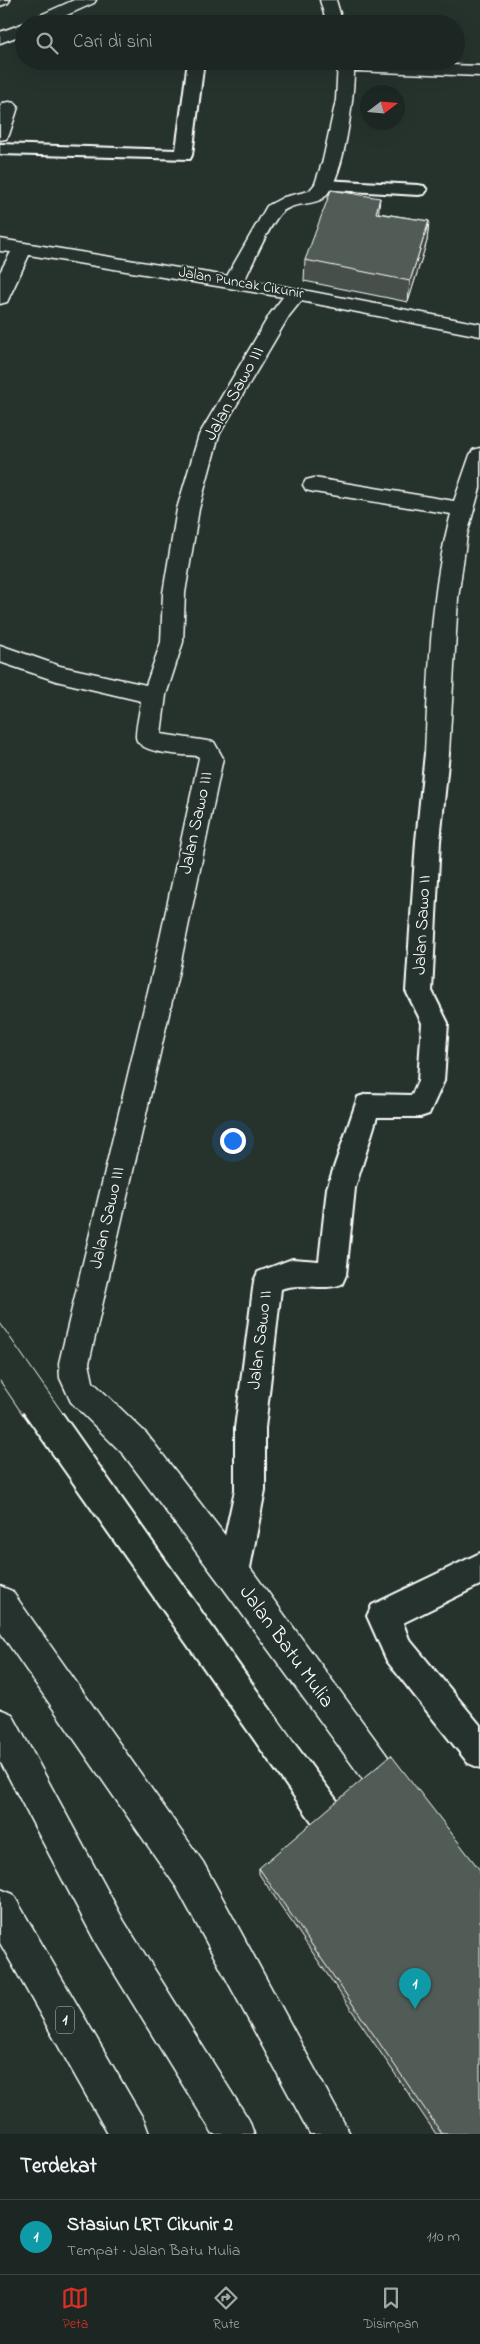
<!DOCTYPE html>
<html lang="id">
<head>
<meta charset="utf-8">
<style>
  :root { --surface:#1c2622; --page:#29322f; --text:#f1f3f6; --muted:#a0a5a5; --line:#3a4340; --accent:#d93025 }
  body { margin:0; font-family:"Indie Flower",sans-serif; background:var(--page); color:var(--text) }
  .compass { position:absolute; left:360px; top:85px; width:45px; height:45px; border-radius:50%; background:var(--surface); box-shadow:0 5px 20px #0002; rotate:74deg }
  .you { position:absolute; left:232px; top:1140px; width:18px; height:18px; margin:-12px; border:4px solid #fff; border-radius:50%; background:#1a73e8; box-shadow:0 0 0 8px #1a73e833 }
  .badge { display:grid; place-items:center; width:32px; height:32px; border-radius:50%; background:var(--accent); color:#fff; font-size:16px; font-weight:700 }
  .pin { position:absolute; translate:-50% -41px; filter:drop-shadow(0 1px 2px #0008) }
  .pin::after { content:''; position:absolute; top:26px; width:18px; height:15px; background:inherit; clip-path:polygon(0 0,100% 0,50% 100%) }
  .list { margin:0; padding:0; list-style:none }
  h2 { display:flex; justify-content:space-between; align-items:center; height:65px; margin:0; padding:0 20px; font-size:21px }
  h2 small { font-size:16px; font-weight:400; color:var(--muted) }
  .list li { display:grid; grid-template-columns:32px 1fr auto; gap:15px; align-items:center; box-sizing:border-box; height:75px; padding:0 20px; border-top:1px solid var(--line) }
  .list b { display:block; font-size:19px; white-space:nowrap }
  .list p { margin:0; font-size:16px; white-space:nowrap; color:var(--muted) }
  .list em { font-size:16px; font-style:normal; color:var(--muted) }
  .icon { flex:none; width:28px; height:28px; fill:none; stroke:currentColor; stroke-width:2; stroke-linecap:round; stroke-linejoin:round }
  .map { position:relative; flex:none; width:480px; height:2134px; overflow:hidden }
  .search { position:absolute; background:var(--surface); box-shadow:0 5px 20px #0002; left:15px; right:15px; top:15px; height:55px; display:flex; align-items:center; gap:12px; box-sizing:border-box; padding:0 18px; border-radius:28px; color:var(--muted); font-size:19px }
  .sheet { height:140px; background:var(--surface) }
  nav { display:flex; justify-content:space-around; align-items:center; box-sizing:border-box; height:70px; border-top:1px solid var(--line); background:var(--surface); font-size:14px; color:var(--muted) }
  nav a { display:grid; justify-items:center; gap:2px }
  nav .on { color:var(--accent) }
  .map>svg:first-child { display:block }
</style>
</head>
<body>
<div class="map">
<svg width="480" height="2134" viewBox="0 0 480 2134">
  <rect width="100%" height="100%" fill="#26332d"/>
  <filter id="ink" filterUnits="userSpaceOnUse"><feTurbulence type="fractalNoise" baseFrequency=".02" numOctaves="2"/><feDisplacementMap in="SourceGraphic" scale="10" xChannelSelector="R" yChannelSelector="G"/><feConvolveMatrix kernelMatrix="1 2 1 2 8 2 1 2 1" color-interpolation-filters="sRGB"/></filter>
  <g filter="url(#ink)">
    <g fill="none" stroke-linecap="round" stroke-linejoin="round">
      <g stroke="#fff" stroke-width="4">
        <path id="service" d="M188 61H204L192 155 190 159 0 154V144L176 150Z
          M324 180 418 185 424 186 427 190 424 194 418 195 318 189 315 185 318 181Z
          M437 745 445 747 449 753 440 841 432 991 448 1023 444 1081 429 1114 420 1117H377L355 1188 346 1275 342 1284C322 1292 301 1281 281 1289L265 1428V1490L249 1573 244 1584 233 1589 222 1584 217 1573 235 1490V1428L254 1281 258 1272 292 1259 319 1261 327 1188 358 1097 367 1094 412 1095 418 1081 422 1023 406 991 416 841 425 753 429 747Z
          M480 1553V1585L403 1623 409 1639 480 1725V1768L468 1763 387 1661 367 1616 372 1605Z"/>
      </g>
      <g stroke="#fff" stroke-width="3">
        <path id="minor" d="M320 0H336L343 24H327Z
          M338 61 480 66V76L354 71C354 97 344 185 322 199 309 206 290 202 279 215 266 232 255 259 245 279L480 324V336L301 301 289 316 219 435 199 509 185 593 183 642 166 695 161 734 214 742 223 758 180 966 89 1363 93 1382 146 1433 245 1561 410 1787 416 1799 410 1811 398 1817 386 1811 221 1585 124 1455 71 1402 60 1378 59 1363 154 966 199 758 198 756C184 755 137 754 136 737 136 725 140 712 141 701L56 681 0 662V645L60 666 146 685 161 642 163 593 177 509 199 435 270 314 283 297 29 255 7 302 0 304V272L11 252 0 251V239L227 276 267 206 284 197 309 191 315 184 323 160 336 100Z
          M9 102 15 103 18 107 9 135 6 139 0 140V108L3 103Z
          M480 448V488L467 535 458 598 449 753 446 759 437 762 428 759 425 753C429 674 430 591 451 514L314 492 306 490 303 485 306 480 314 478 454 501 470 455 473 450Z"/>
      </g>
      <g stroke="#fff" stroke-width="3">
        <path id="motorway" d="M0 0H10L8 3 0 6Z
          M74 0H96L94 3 47 24H24V34L0 43V32L25 23 27 21Z
          M0 1586 12 1591 203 1862 350 2134H310L177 1888 0 1632Z
          M0 1709 12 1714 124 1921 249 2120 254 2134H213L98 1947 0 1761Z
          M0 1889 13 1894 144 2120 149 2134H108L0 1943Z"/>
      </g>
      <use href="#service" fill="#26332d" fill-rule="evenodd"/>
      <use href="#minor" fill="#26332d" fill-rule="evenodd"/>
      <use href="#motorway" fill="#26332d" fill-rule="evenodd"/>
      <path stroke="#fff" stroke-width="1" d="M0 1323 64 1415
        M0 1381 23 1415"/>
      <path stroke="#fff" stroke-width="2" d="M23 1413 320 1835
        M63 1413 293 1740 346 1811"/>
    </g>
    <path fill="#464f4b" stroke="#fff" d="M379 213 429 221 427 241 408 302 304 281 305 260Z
      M259 1868 480 2134H436L259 1874Z"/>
    <path fill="#39403d" stroke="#fff" d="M380 198 378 218 376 213Z
      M429 221 427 241 408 302 410 281Z"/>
    <path fill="#515c57" stroke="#fff" d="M331 190 380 198 376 213 429 221 410 281 305 260Z
      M391 1755 480 1870V2134H442L259 1868Z"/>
  </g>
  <g text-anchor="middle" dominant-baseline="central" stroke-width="4" stroke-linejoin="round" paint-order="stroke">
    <g font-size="15" fill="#fff" stroke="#26332d">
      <text transform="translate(241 283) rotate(10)">Jalan Puncak Cikunir</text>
    </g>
    <rect fill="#26332d" stroke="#bec2c0" stroke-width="1" x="56" y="2006.5" width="18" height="27" rx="4"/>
    <g font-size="16" font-weight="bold" fill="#fff">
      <text x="65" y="2020">1</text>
    </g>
    <g font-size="18" fill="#fff" stroke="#26332d">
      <text transform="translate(235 394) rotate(-61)">Jalan Sawo III</text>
      <text transform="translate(197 823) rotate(-78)">Jalan Sawo III</text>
      <text transform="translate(423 925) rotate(-87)">Jalan Sawo II</text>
      <text transform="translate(108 1218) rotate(-77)">Jalan Sawo III</text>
      <text transform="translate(261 1340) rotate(-83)">Jalan Sawo II</text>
    </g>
    <g font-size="21" fill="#fff" stroke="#26332d">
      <text transform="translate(286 1647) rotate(54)">Jalan Batu Mulia</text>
    </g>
  </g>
</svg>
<svg class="compass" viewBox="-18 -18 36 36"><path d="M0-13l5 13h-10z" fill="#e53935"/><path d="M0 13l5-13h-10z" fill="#a0a5a5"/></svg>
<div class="you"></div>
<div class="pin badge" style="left:415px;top:2009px;background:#0f9aa8">1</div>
<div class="search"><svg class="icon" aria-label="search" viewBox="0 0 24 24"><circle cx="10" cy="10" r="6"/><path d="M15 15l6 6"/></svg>Cari di sini</div>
</div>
<section class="sheet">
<h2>Terdekat<small></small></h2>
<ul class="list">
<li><span class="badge" style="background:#0f9aa8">1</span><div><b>Stasiun LRT Cikunir 2</b><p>Tempat · Jalan Batu Mulia</p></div><em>110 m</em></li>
</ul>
</section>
<nav>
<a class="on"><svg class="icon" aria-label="map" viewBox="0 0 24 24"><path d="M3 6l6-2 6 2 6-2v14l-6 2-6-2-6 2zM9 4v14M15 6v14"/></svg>Peta</a>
<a><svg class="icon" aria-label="directions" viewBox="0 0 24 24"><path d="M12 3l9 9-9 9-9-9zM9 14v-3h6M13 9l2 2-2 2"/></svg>Rute</a>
<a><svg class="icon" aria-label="saved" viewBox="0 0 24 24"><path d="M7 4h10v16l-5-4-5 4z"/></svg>Disimpan</a>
</nav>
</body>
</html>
